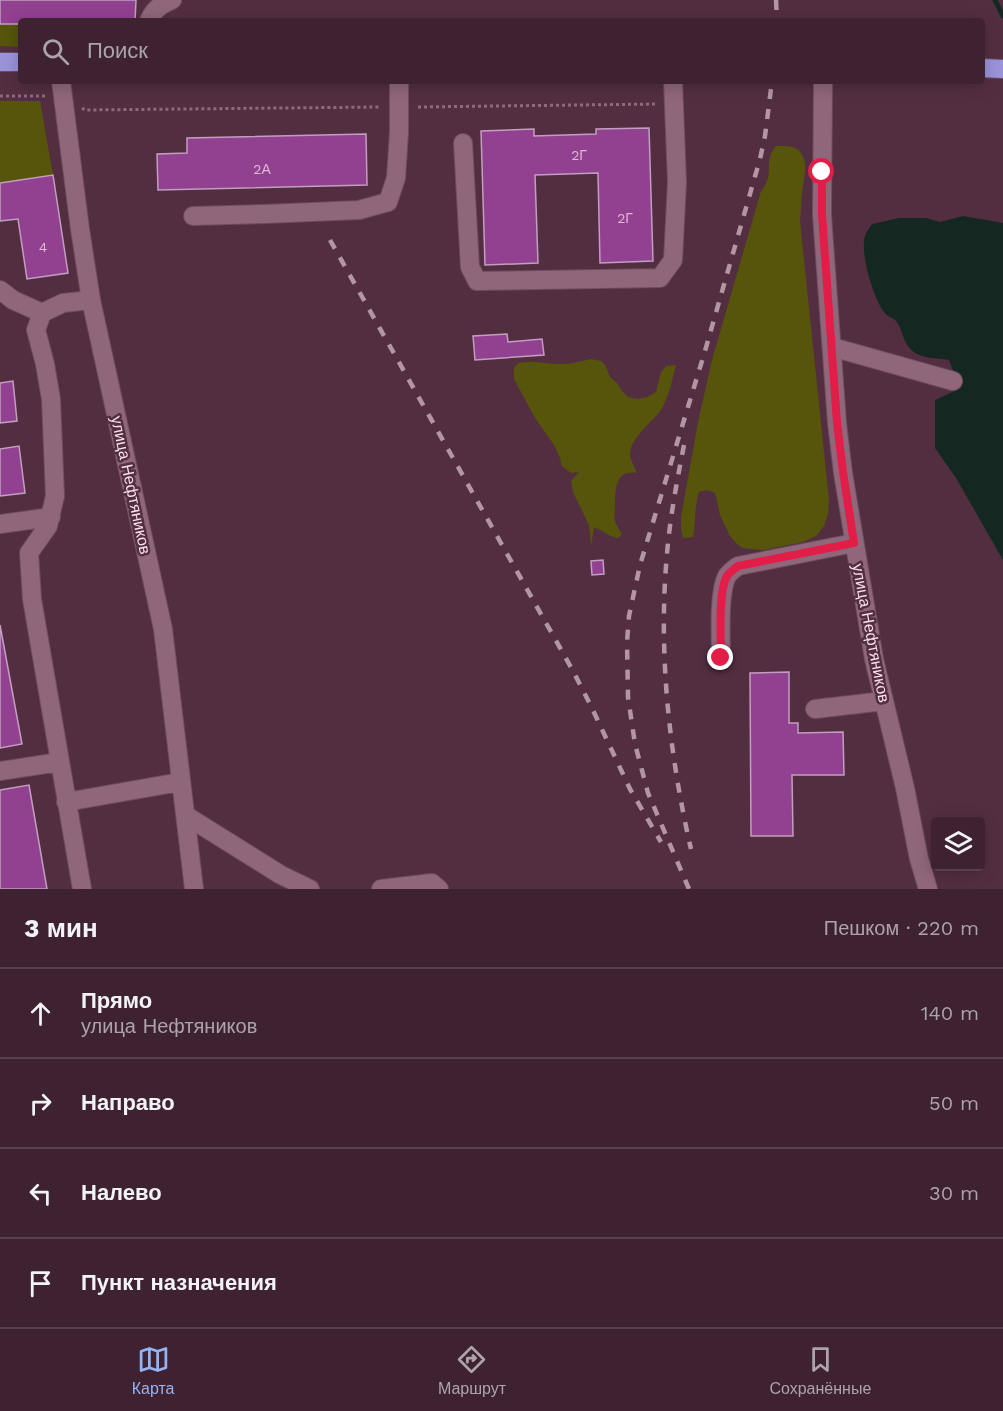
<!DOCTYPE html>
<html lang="ru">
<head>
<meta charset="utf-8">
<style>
  :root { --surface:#3e2231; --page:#452a39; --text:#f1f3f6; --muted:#ada4ab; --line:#573f4d; --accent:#95b2f1 }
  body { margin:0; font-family:"Work Sans",sans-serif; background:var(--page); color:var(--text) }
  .controls { position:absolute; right:18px; bottom:18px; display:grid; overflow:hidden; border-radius:6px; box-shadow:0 3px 15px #0003 }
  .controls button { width:54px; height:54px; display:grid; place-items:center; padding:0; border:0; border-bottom:2px solid var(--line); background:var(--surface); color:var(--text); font:30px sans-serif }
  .stop { position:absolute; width:18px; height:18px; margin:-14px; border:4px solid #e11d48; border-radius:50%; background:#fff }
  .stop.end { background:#e11d48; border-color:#fff; box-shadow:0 2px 6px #0008 }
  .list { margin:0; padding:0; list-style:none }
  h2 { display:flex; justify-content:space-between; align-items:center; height:78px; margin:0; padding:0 24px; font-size:26px }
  h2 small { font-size:20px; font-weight:400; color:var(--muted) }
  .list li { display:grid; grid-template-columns:39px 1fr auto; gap:18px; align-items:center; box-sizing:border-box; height:90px; padding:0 24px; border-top:2px solid var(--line) }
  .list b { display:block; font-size:22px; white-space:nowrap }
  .list p { margin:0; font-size:20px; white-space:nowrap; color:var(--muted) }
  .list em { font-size:20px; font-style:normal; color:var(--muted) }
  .icon { flex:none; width:33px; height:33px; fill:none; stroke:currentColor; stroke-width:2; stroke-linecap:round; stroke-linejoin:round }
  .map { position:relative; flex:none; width:1003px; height:889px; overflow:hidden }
  .search { position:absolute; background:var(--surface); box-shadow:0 3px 15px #0003; left:18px; right:18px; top:18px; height:66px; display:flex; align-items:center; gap:15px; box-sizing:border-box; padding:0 21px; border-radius:6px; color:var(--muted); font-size:22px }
  .sheet { height:438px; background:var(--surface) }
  nav { display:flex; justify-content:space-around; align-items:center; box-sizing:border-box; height:84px; border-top:2px solid var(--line); background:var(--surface); font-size:16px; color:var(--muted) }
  nav a { display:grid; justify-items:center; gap:3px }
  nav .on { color:var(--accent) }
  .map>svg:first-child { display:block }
</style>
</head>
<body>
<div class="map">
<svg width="1003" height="889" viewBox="0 0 1003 889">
  <rect width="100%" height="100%" fill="#532e41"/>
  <path fill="#56550b" d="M0 24H21V47L0 46Z
    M0 101H40L53 175 0 183Z
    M776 146C783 146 794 145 799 151 810 161 803 180 802 193 801 202 801 212 800 221L829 500 828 514 824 526 816 536 803 542 763 550 742 548 737 544 730 536 720 515 715 493 707 490 699 492C694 507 696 522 693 537L683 538 681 529V517L698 422 712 360 761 191C776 174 762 162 776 146Z
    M591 359 601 361 605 365 610 377 617 383 622 391 628 397 638 399 648 397 656 392 661 372 666 366 676 365C672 380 669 397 661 410 653 421 628 440 630 456 631 461 635 468 637 473 615 469 615 490 615 507 615 510 614 518 615 521 616 525 620 530 622 534L618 538C609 537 602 530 594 527L591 546 589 525 573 492 571 481 579 472 571 473 562 466 560 458 554 445 535 418 514 379V368L518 363C533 360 547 364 562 364 572 364 581 361 591 359Z"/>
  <path fill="#142821" d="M963 216 1003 223V560L956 478 935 448V400L961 388 963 380 959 374 954 373 949 360C940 358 926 359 917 354 901 345 904 329 895 320 891 317 886 316 884 312 873 297 860 254 865 236 866 232 870 227 872 224L899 218H926L940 222Z"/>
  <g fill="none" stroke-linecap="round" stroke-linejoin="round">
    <path stroke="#142821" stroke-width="5" d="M995 0 1003 16"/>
  </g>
  <path fill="#924090" stroke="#c29fc0" stroke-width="1.5" d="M0 0H136L135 21H21V24H0Z
    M649 128 653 261 600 263 598 173 535 175 538 263 485 265 481 131 534 129V136L596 134V129Z
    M366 134 367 185 158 190 157 154 187 153V138Z
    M53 175 68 273 27 279 18 219 0 221V183Z
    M507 334 508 342 542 339 544 355 475 360 473 336Z
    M13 381 17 421 0 423V383Z
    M19 446 25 493 0 496V449Z
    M603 560 604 574 592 575 591 561Z
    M0 625 22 744 0 748Z
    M789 672V723H798V733L843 732 844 775H792L793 836H751L750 673Z
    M29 785 47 889H0V790Z"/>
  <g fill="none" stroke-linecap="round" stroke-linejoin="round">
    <g stroke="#6d4e5e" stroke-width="20">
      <path id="minor" d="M149 21C154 9 160 5 172 0
        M61 81 80 229 91 300 163 629 194 889
        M823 81 822 215 837 423 843 473 874 659 905 788 919 859 928 889
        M463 143 470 267 477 281 660 278 673 260 677 182 673 81
        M193 216 265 214 359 210 388 202 396 178 399 132V81
        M0 290 13 300 42 313
        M832 347 953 381
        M0 524 51 517
        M721 658C721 638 718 593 727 576 730 572 734 569 738 566L854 543
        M815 709 884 701
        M0 771 59 762
        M66 802 180 782
        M185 815 281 875 310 889
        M82 889 32 599 29 553 48 526 55 496 51 399 45 364 36 330 42 313 63 303 91 300
        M381 889 432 883 439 889"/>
    </g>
    <g stroke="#6d4e5e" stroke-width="20">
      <path id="highway" d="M0 62H21
        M982 68 1003 69"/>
    </g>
    <path stroke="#8c6b7b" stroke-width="3" stroke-dasharray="3 3" stroke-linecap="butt" d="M840 82H971
      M0 96H46
      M418 107 657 104
      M82 108 85 110 381 107"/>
    <use href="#minor" stroke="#90667b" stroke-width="18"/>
    <use href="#highway" stroke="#9a93da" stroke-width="18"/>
    <path stroke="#b396a4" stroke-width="4.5" stroke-dasharray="10 10" stroke-linecap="butt" d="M776 0 777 21
      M330 240 572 669 591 706 630 789 661 842
      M684 445C677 481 670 517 667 554 658 651 669 754 691 849
      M689 889 648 793 635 744 628 697 627 642 629 616 640 565 705 351 760 159 765 136 772 81"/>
  </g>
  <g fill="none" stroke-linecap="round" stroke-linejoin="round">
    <path stroke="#e11d48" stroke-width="8" d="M721 658C721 638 718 592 727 576 730 572 734 569 738 566L854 543 843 472 837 423 822 215V172"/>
  </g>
  <g text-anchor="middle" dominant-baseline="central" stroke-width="5" stroke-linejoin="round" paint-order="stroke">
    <g font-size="14" fill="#deb7d4">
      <text x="579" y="155">2Г</text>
      <text x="262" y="169">2А</text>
      <text x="625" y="218">2Г</text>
      <text x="43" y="247">4</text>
    </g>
    <g font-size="16" fill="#f7dfea" stroke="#532e41">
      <text transform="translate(131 485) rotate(78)">улица Нефтяников</text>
      <text transform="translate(871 633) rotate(79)">улица Нефтяников</text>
    </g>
  </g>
</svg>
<div class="controls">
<button><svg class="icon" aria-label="layers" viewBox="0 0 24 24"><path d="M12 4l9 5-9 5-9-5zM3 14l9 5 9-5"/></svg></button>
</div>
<div class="stop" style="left:822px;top:172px"></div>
<div class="stop end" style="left:721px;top:658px"></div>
<div class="search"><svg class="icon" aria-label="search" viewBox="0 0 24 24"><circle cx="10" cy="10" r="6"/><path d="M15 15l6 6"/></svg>Поиск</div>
</div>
<section class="sheet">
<h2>3 мин<small>Пешком · 220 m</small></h2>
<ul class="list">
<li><svg class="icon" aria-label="ahead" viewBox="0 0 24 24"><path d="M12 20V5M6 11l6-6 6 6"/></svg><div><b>Прямо</b><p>улица Нефтяников</p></div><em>140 m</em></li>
<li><svg class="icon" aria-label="right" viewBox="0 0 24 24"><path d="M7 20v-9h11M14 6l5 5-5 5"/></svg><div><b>Направо</b></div><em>50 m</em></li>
<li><svg class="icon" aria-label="left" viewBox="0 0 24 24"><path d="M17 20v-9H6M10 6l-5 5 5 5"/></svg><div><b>Налево</b></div><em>30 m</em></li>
<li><svg class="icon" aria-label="arrive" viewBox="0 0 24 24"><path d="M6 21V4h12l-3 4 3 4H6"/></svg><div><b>Пункт назначения</b></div></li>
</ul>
</section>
<nav>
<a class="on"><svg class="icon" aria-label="map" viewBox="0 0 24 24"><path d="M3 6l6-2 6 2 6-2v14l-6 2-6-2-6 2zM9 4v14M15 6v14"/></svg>Карта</a>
<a><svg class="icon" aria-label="directions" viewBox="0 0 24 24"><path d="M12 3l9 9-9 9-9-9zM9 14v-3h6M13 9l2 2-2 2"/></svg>Маршрут</a>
<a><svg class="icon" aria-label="saved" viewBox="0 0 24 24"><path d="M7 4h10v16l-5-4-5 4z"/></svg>Сохранённые</a>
</nav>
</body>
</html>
